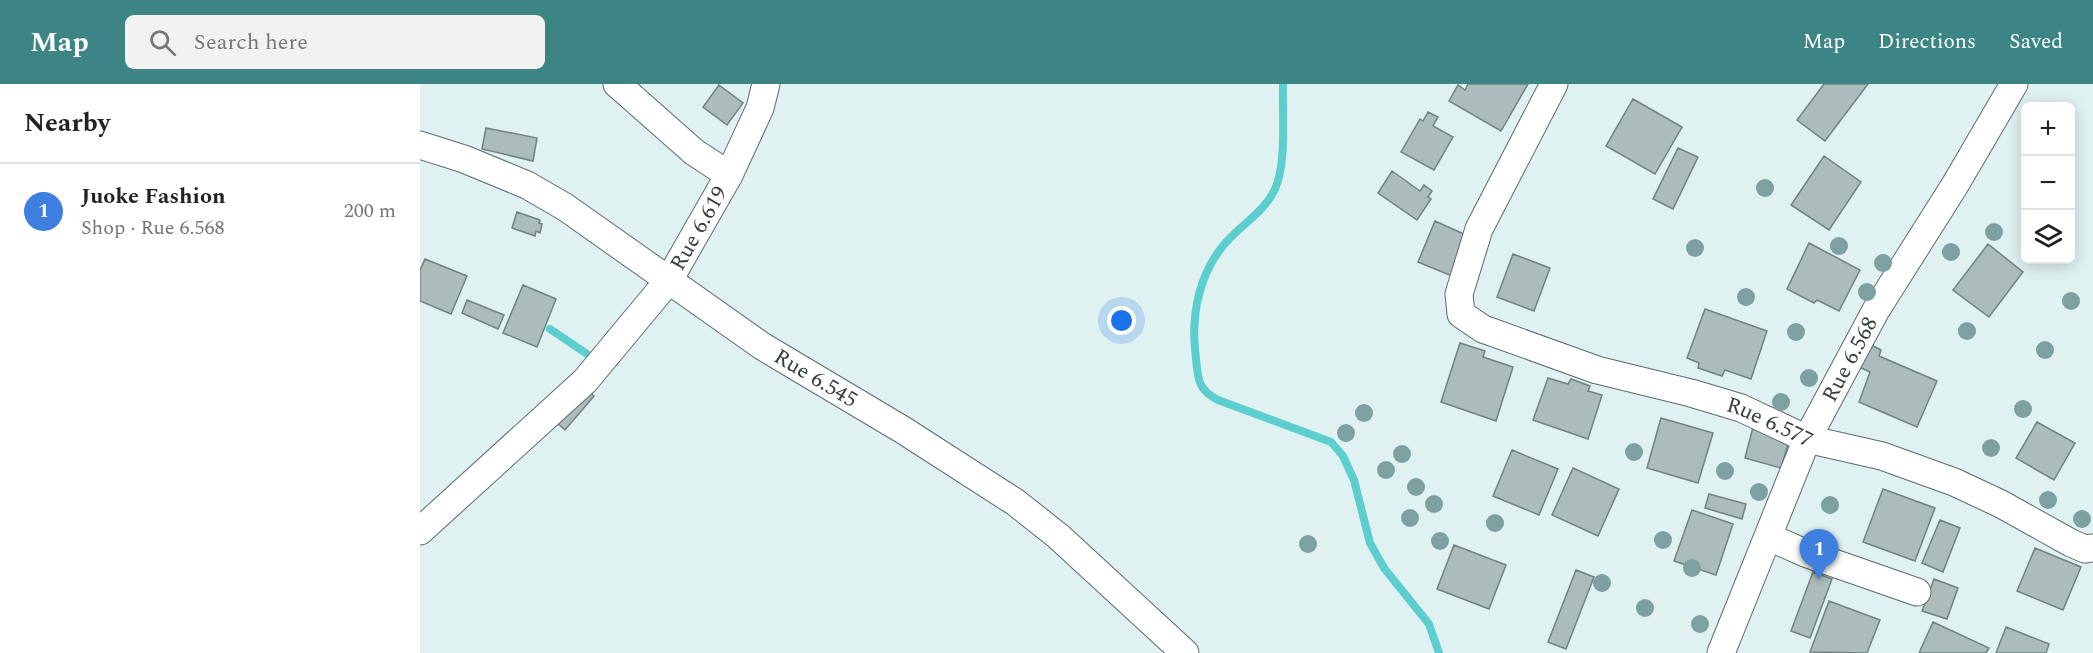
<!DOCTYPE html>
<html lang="en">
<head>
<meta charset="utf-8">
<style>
  :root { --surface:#fff; --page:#f2f2f2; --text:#222; --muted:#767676; --line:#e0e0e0; --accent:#3d8584 }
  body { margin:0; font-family:Spectral,serif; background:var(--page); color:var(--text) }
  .controls { position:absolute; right:18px; top:18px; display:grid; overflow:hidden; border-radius:9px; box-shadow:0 3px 15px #0003 }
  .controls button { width:54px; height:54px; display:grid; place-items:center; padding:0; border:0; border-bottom:2px solid var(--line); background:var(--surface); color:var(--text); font:30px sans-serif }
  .you { position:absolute; left:702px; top:237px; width:21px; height:21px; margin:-15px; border:4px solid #fff; border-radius:50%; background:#1a73e8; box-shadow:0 0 0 9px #1a73e833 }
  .badge { display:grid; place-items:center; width:39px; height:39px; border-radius:50%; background:var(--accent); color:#fff; font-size:20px; font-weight:700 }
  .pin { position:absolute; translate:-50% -50px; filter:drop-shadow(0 2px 3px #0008) }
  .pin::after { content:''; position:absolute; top:32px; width:21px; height:18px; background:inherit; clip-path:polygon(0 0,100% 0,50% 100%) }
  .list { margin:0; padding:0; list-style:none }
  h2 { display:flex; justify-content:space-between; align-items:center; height:78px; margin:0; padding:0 24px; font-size:26px }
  h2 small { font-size:20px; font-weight:400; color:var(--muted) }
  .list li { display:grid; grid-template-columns:39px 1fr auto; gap:18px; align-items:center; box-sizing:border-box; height:96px; padding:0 24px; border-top:2px solid var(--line) }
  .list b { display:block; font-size:22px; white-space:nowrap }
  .list p { margin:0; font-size:20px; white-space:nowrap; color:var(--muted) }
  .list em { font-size:20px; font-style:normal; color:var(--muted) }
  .icon { flex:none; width:33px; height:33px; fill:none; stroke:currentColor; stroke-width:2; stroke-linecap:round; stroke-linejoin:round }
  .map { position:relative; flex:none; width:1673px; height:569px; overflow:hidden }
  header { display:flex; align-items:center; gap:36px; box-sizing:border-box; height:84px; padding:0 30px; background:var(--accent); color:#fff }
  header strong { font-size:28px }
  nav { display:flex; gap:33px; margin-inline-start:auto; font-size:21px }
  .search { width:420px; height:54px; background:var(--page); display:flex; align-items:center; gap:15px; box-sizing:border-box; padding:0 21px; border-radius:9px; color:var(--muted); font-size:22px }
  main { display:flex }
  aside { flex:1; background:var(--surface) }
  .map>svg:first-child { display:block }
</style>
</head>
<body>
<header>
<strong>Map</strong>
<div class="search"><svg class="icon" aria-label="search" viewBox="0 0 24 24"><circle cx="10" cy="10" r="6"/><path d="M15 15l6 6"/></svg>Search here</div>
<nav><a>Map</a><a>Directions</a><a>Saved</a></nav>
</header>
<main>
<aside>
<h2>Nearby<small></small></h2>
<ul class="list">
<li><span class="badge" style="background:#3f7fe0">1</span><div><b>Juoke Fashion</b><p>Shop · Rue 6.568</p></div><em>200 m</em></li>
</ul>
</aside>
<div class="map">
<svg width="1673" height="569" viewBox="0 0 1673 569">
  <rect width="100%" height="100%" fill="#dff1f0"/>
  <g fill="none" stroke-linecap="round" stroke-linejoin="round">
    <path stroke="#5ccecd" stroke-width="8" d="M863 0C862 29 867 79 855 105 846 125 827 137 812 152 779 184 770 231 776 275 778 295 778 306 798 316L911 358 923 372 934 396 950 459 964 484 1009 540 1019 569
      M130 245 176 276"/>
  </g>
  <path fill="#abbcbb" stroke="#728281" stroke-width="1.5" d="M1048 0H1108L1081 47 1029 17 1038 1 1045 6Z
    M1404 0H1448L1405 57 1377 36Z
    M299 1 323 19 307 41 283 23Z
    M1213 15 1262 43 1235 90 1186 62Z
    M1008 28 1018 33 1013 42 1033 53 1014 86 981 68 1000 35 1003 37Z
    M66 44 117 54 113 77 62 65Z
    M1258 64 1278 73 1253 125 1233 115Z
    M1404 72 1441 98 1409 146 1371 121Z
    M972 87 1000 107 1004 101 1012 107 1008 113 1011 115 997 136 958 109Z
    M97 128 120 136 119 139 122 140 120 149 116 147 115 152 92 144Z
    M1015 137 1048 152 1032 192 998 178Z
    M1389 159 1440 186 1419 227 1397 216 1394 219 1367 205Z
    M1568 160 1603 188 1569 233 1533 206Z
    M1093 170 1130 184 1114 227 1077 213Z
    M5 175 47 192 31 230 0 217V186Z
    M103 201 136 215 117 263 83 249Z
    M47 216 84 231 78 245 42 229Z
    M1285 225 1347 247 1331 295 1305 286 1302 292 1278 284 1279 279 1267 274Z
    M1040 259 1065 267 1063 273 1093 283 1076 337 1021 318Z
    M1449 260 1461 266 1459 272 1517 297 1497 343 1439 318 1450 288 1439 283Z
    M1128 294 1148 300 1151 295 1170 302 1168 307 1182 311 1168 355 1113 336Z
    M156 297 174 312 145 346 128 331Z
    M1241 334 1293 349 1278 399 1227 384Z
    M1617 338 1655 359 1634 396 1596 374Z
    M1333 343 1370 354 1361 384 1325 374Z
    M1092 366 1138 385 1119 431 1073 412Z
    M1153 384 1199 405 1178 452 1132 431Z
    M1463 405 1515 424 1495 477 1443 458Z
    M1289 410 1326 420 1322 435 1285 424Z
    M1272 426 1313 440 1296 491 1254 477Z
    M1520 436 1540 444 1523 488 1502 479Z
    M1034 461 1086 481 1069 525 1017 505Z
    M1615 464 1661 483 1643 526 1597 507Z
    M1156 486 1174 493 1146 565 1128 558Z
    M1393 488 1412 495 1390 554 1371 547Z
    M1514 495 1538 504 1527 535 1502 527Z
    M1409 517 1460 536 1447 569 1390 568Z
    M1513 538 1569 564 1566 569H1499Z
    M1586 543 1629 560 1626 569H1576Z"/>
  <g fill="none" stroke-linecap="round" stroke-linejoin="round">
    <g stroke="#5c6b6b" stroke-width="29">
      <g id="minor">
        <path id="s1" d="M1134 0 1059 145 1039 210 1041 230 1063 245 1177 286 1271 309 1321 324 1387 355 1462 372 1534 398 1581 420 1651 459 1665 465 1673 464"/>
        <path id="s2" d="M0 61 44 75 107 101 145 123 342 262 483 346 595 418 638 452 765 569"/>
        <path d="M309 91 340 24 346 0"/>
        <path id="s3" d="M0 447 165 297 249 196 309 91 274 68 197 0"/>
        <path d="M1349 453 1385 469 1497 508"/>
        <path id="s4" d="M1301 569 1387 355 1456 226 1535 101 1594 0"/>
      </g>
    </g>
    <use href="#minor" stroke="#fff" stroke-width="27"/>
  </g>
  <g fill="#7da0a0">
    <circle cx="1345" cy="104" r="9"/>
    <circle cx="1574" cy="148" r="9"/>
    <circle cx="1419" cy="162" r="9"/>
    <circle cx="1275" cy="164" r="9"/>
    <circle cx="1531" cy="168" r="9"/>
    <circle cx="1463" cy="179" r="9"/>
    <circle cx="1447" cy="208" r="9"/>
    <circle cx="1326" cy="213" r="9"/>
    <circle cx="1651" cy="217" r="9"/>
    <circle cx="1547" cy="247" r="9"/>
    <circle cx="1376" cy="248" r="9"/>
    <circle cx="1625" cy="266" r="9"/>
    <circle cx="1389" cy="294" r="9"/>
    <circle cx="1361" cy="318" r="9"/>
    <circle cx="1603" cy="325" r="9"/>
    <circle cx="944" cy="329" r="9"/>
    <circle cx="926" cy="349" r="9"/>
    <circle cx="1571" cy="364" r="9"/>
    <circle cx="1214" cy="368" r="9"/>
    <circle cx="982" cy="370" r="9"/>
    <circle cx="966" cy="386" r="9"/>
    <circle cx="1305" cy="387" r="9"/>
    <circle cx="996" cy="403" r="9"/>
    <circle cx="1339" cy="408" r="9"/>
    <circle cx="1628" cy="416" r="9"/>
    <circle cx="1014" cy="420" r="9"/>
    <circle cx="1410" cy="421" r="9"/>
    <circle cx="990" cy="434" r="9"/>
    <circle cx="1662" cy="435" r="9"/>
    <circle cx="1075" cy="439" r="9"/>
    <circle cx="1243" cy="456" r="9"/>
    <circle cx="1020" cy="457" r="9"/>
    <circle cx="888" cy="460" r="9"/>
    <circle cx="1272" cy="484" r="9"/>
    <circle cx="1182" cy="499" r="9"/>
    <circle cx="1225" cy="524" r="9"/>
    <circle cx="1280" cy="540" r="9"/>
  </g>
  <g text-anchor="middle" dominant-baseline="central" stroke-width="5" stroke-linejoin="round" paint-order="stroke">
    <g font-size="22" fill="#373e3d" stroke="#ecfefe">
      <text stroke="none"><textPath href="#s3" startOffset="414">Rue 6.619</textPath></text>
      <text stroke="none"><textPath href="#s4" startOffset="321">Rue 6.568</textPath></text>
      <text stroke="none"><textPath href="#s2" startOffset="462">Rue 6.545</textPath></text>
      <text stroke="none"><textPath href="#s1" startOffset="580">Rue 6.577</textPath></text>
    </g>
  </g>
</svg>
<div class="controls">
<button>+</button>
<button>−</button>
<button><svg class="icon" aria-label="layers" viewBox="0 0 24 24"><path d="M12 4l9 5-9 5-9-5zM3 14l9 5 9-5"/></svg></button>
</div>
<div class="you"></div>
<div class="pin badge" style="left:1399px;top:495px;background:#3f7fe0">1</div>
</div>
</main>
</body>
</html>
